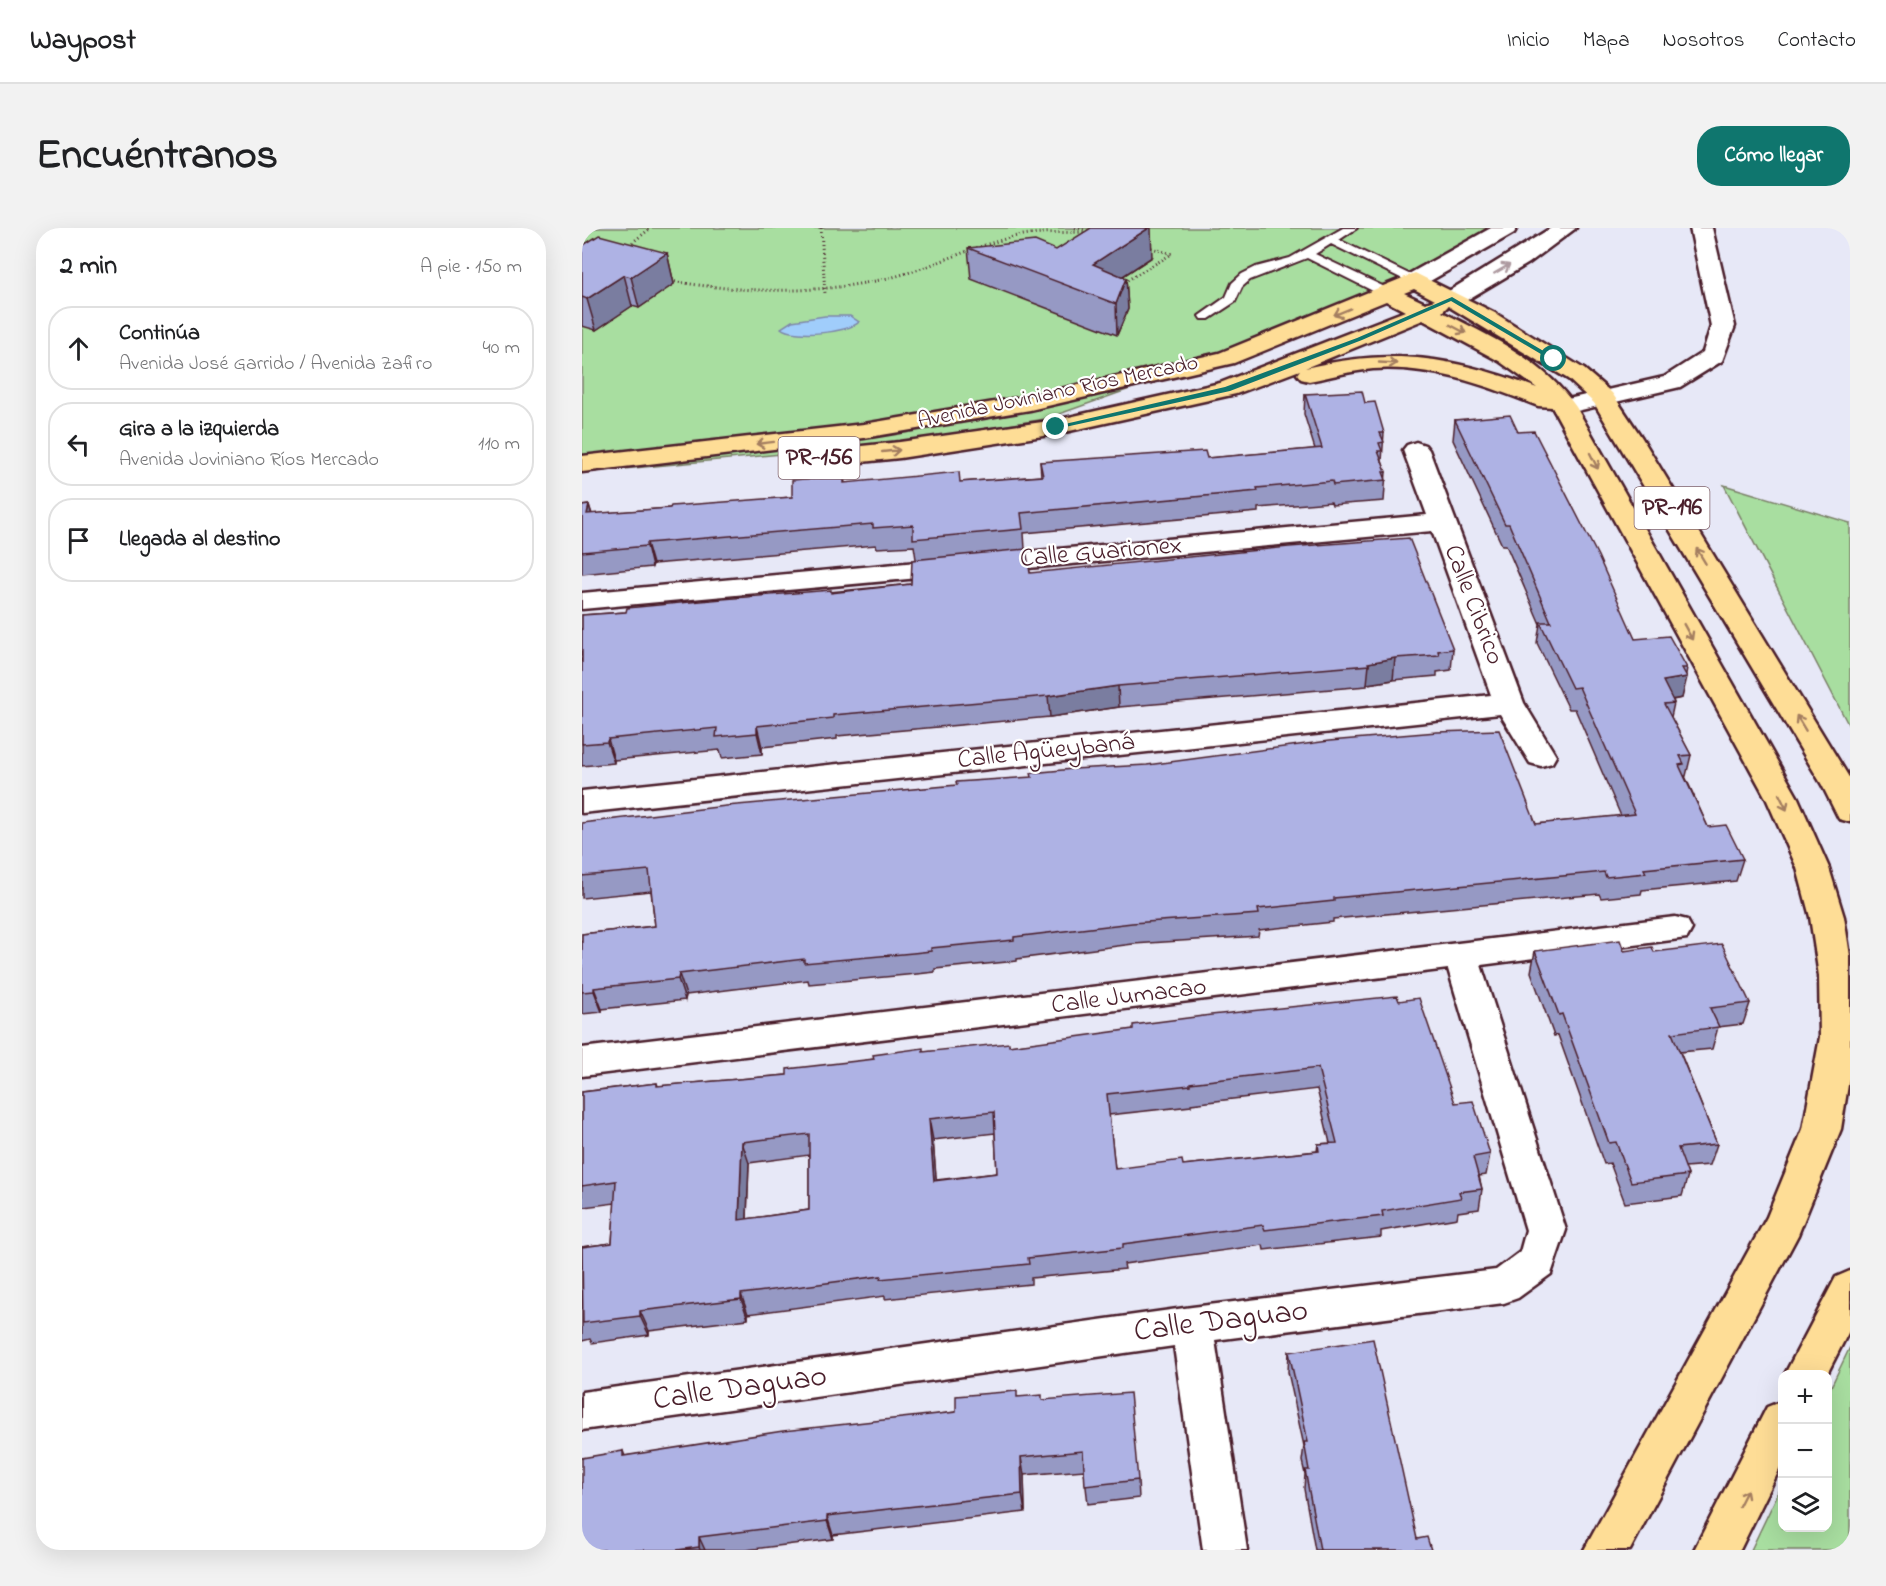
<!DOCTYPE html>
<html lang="es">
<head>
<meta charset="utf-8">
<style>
  :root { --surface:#fff; --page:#f2f2f2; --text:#202124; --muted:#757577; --line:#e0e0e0; --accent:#0f766e }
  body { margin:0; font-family:"Indie Flower",sans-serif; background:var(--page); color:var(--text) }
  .controls { position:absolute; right:18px; bottom:18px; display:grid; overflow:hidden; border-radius:12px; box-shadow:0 6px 24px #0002 }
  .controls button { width:54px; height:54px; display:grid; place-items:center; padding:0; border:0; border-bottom:2px solid var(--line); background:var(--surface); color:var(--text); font:30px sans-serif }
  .stop { position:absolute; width:18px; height:18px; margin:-14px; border:4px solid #0f766e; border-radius:50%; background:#fff }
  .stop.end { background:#0f766e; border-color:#fff; box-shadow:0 2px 6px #0008 }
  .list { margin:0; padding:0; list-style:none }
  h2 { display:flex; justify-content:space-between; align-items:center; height:78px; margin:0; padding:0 24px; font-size:26px }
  h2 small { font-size:20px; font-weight:400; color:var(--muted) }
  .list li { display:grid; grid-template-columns:39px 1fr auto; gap:18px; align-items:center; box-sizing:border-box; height:84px; margin:0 12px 12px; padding:0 12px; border:2px solid var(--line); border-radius:24px }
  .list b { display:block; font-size:22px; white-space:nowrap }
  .list p { margin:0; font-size:20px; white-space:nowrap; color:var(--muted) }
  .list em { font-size:20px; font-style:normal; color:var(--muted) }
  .icon { flex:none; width:33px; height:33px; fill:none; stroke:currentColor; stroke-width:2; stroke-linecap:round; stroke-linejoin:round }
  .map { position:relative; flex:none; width:1268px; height:1322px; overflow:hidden; border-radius:24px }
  header { display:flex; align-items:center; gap:36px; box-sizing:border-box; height:84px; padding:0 30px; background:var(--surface); border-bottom:2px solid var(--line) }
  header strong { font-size:28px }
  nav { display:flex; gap:33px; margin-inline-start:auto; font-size:21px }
  .intro { display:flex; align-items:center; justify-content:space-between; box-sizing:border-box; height:144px; padding:0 36px }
  h1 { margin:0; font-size:42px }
  .button { padding:15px 27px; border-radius:24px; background:var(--accent); color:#fff; font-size:21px; font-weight:700 }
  main { display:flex; gap:36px; padding:0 36px }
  aside { flex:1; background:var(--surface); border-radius:24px; box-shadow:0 6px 24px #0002 }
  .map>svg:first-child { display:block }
</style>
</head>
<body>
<header>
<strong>Waypost</strong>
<nav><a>Inicio</a><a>Mapa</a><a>Nosotros</a><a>Contacto</a></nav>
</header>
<div class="intro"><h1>Encuéntranos</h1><a class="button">Cómo llegar</a></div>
<main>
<aside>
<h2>2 min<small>A pie · 150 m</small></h2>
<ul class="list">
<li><svg class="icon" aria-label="ahead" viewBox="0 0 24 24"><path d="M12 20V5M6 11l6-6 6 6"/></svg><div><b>Continúa</b><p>Avenida José Garrido / Avenida Zafiro</p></div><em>40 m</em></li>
<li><svg class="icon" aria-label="left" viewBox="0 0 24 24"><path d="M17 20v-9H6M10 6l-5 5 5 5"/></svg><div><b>Gira a la izquierda</b><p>Avenida Joviniano Ríos Mercado</p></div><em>110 m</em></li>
<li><svg class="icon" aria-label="arrive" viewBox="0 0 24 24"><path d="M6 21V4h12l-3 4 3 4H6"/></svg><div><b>Llegada al destino</b></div></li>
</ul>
</aside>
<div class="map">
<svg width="1268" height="1322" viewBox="0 0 1268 1322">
  <rect width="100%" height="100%" fill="#e7e8f7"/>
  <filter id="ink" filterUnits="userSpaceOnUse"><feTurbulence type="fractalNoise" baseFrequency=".0167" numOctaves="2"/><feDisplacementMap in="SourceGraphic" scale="12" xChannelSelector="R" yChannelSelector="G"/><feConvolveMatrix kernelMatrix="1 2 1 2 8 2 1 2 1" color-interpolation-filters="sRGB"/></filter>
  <g filter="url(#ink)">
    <path fill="#a8dea0" stroke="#797e66" stroke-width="1.5" d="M0 0H918L871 28 652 124 463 191 304 216 0 245Z
      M1142 257 1268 295V500Z
      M1268 1119V1322H1169L1200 1257V1300H1246V1165Z"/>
    <path fill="#a0cdfb" stroke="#7e87a8" stroke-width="1.5" d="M243 88H268L277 94C267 105 210 110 199 100L210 93Z"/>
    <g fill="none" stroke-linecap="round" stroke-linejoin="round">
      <g stroke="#4a1f2b" stroke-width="4">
        <path id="lane" d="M761 0H775L757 12 839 52 829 55 749 16 733 26 809 62V68H801L725 30 668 52 660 59 653 74 627 91H619L617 88 644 69 650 55 660 46 674 39 708 30Z"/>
      </g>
      <g stroke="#4a1f2b" stroke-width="5">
        <path id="street" d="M1108 0H1130L1153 98 1140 133 1098 159 982 186 973 184 970 179 973 174 1082 149 1121 124 1129 98Z
          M834 214 843 217 847 222 942 475 974 528 970 535 959 538 948 535 918 486 0 585V563L909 467 850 303 0 381V365L845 287 821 222 825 217Z
          M1093 689 1105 692 1110 701 1105 710 899 737 984 1002 969 1046 936 1070 922 1075 633 1112 665 1322H621L592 1118 0 1202V1164L610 1079 914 1042 938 1024 944 1002 866 741 0 848V820Z"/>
      </g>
      <g stroke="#4a1f2b" stroke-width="5">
        <path id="secondary" d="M909 0H935L932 5 841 57H825L822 52 825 47Z
          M969 0H994L947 35 878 76H862L859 71 862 66Z"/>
      </g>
      <g stroke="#4a1f2b" stroke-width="5">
        <path id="primary" d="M833 45 913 85 1002 141 1030 165 1060 210 1268 551V594L1257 591 1240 557 1012 175 986 151 866 78 860 84C910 109 962 133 994 179L1216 570 1247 640 1262 689 1268 728V844L1259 901 1216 1007 1048 1322H1002L1185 989 1221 901 1238 809 1237 748 1228 689 1215 640 1184 570 970 179 956 178C904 157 848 137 791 141 769 143 748 149 727 153L719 151 715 146 718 142 654 166 474 206 318 230 241 238 232 235 228 230 232 225 241 222 318 214 474 192 638 155 823 83 804 73 652 135 448 182 282 210 0 244V228L282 196 448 168 637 125ZM832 61 853 72 843 75 822 65ZM841 92 917 133 955 160C871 129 811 119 723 140Z
          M1268 1043V1101L1245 1146H1203L1254 1049Z
          M1200 1173V1236L1158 1322H1112L1185 1179Z"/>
      </g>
      <path stroke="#4a1f2b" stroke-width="3" stroke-dasharray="1 3" stroke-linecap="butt" d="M239 0 243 66
        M493 0 510 4
        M47 17 69 0
        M89 53C162 65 239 67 311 49 350 39 387 20 427 10 453 3 478 5 504 4
        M542 54 590 26 566 19"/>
      <use href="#lane" fill="#fff" fill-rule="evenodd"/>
      <use href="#street" fill="#fff" fill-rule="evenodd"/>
      <use href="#secondary" fill="#fff" fill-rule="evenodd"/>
      <use href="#primary" fill="#fedd96" fill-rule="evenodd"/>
    </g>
    <path fill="#9699c4" stroke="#4a1f2b" stroke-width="1.5" fill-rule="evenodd" d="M0 18 85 25 92 56 57 80 50 78 14 102 0 98Z
      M386 20 474 22 570 29 541 48 544 50 546 81 535 107 389 51Z
      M723 166 783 175 802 205 800 233 804 244 802 273 750 277 749 274 676 280V284L442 305 443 321 448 345 871 421 869 442 855 444V448L811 452 785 456V458L537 479 468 489 255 508V511L180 519V526L140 530 138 522 32 532V535L0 538V387L44 384 329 356 334 331 332 318 295 320 294 317 71 336 70 339 0 346V278L7 277 10 286 88 280 210 269 262 248 263 255 378 254 459 248 458 234 625 230 733 221 722 186Z
      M873 192 936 204 1053 411 1105 440 1100 470 1091 472 1092 475 1089 489 1109 527 1104 548H1103L1126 599 1161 631 1154 653 1060 662 1059 666 1019 670 1017 666 751 691V694L677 702 676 708 551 716 435 731V733L353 741V744L335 746 227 756 226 752 104 767 103 772 20 781V784L0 786V706L73 698 69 663 0 670V595L954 596 1039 588 993 481H987L955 415 958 396 924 317H920L871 212Z
      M953 723H1042L1072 724 1168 775 1161 796 1136 799 1130 821 1098 824 1135 916 1128 937 1103 939 1106 947 1100 968 1043 975 1028 935 1022 936 976 807 972 808 949 744Z
      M817 773 873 875 908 926 904 947 897 948 900 961 897 981 876 984 875 990 799 1003V1009L682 1022 681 1017 542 1036 543 1041 449 1050V1056L303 1071V1068L166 1086V1091L67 1103V1107L10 1115 8 1111 0 1113V1019L30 1015 33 975 2 979 0 974V864L75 855 76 858 205 847 292 831 341 824 427 818ZM735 861 748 915 736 916 735 923 601 937 533 941 527 887 609 878V876ZM413 905 415 945 354 952 351 912ZM227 927V982L165 991 167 935Z
      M707 1124 835 1311 849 1322H733L722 1261 723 1246 720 1233 722 1218 706 1144Z
      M436 1169 461 1172 556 1252 557 1270 506 1276 502 1242 442 1247 443 1284 251 1307V1311L164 1322H0L41 1223 43 1228 374 1184Z"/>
    <path fill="#7a7da0" stroke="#4a1f2b" stroke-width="1.5" d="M567 0H569L570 29 512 67 511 36Z
      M85 25 92 56 57 80 49 49Z
      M42 47 50 78 14 102 5 71Z
      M544 50 546 81 535 107 534 76Z
      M7 277 13 298 5 286Z
      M65 315 71 336 70 339 65 318Z
      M813 430 811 452 785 456 787 437 786 435Z
      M1105 449 1100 470 1076 474 1081 453Z
      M536 458 537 479 468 489 466 468Z
      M175 498 180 519V526L175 505Z
      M26 511 32 532V535L25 514Z
      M97 746 104 767 103 772 96 751Z
      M12 760 20 781V784L12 763Z
      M347 891 351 912 356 973 352 953Z
      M160 914 167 935 164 1012 157 992Z
      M159 1066 166 1086V1091L159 1071Z
      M58 1083 67 1103V1107L58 1088Z
      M439 1229 442 1247 443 1284 440 1266Z
      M245 1288 251 1307V1311L245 1293Z
      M117 1309 123 1322H118L117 1319Z"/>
    <path fill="#aeb2e4" stroke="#4a1f2b" stroke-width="1.5" fill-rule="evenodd" d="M509 0H567L511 36 544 50 534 76 386 20 453 13 474 22Z
      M17 7 85 25 49 49 42 47 5 71 0 69V18Z
      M780 163 783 175 793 174 802 205H798L802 214 797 215 800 223H796L804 244H801L804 252 751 257 750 253 675 260 676 263 439 285 441 301 331 311V297L291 300V296L65 315V318L0 324V278L7 277 5 286 88 280 89 278 210 269V252L262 248V255L377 244 378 254 461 248 458 234 623 223 625 230 740 220 723 166Z
      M928 187 936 204 952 203 1016 328 1053 411 1087 408 1105 440H1100L1105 449 1081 453 1092 475 1082 476 1109 527 1098 528 1102 536 1097 537 1126 599 1144 597 1161 631 1062 641 1064 645 1024 649 1022 644 752 670V673L676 681 677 686 550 695 432 709V712L349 720V723L331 725 222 735V731L97 746 96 751 12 760V763L0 764V706L73 698 67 642 0 648V595L144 578 375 557 374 554 450 549 449 545 491 541 565 537 747 513 855 504 917 502 954 596 1053 586 997 459 990 460 958 394H969L927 296H923L873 192Z
      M827 310 871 421 856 423 857 427 813 430 786 435 787 437 536 458 466 468 251 487V490L175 498V505L134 509 135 500 26 511 25 514 0 516V387L44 384 45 380 140 371 249 362V365L329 356 330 332 444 321 448 345 707 319Z
      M1038 712 1042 723 1070 719 1072 724 1140 716 1168 775 1128 780 1137 799 1090 805 1135 916 1096 920 1106 947 1049 954 1034 914 1027 915 980 786 977 787 953 723Z
      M815 768 817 773 837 770 873 875 891 873 908 926 891 929 900 961 877 964 879 970 800 983 801 988 683 1002 681 997 541 1016V1020L446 1030 447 1036 298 1051 299 1048 159 1066V1071L58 1083V1088L1 1095 0 1019 30 1015 34 953 0 958V864L75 855V858L205 847V841L292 831 291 827 341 820V824L427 815V818L551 801V797L629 787ZM736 840 755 915 736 916 737 923 601 937 600 932 533 941 525 866 608 857V855ZM412 884 415 945 352 953 347 891ZM227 906V982L157 992 160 914Z
      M791 1111 835 1311 845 1309 849 1322H738L723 1242H727L722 1214H726L707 1124Z
      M435 1163V1169L460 1167V1172L548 1165 556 1252 503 1258 501 1223 439 1229 440 1266 245 1288V1293L117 1309V1319L95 1322H0V1230L41 1223V1228L201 1203 374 1184V1168Z"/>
    <defs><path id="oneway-shaft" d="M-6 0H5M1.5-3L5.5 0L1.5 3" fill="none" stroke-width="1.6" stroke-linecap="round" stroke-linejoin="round" transform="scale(1.5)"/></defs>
    <use stroke="#ae9aa0" href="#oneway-shaft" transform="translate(920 41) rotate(-30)"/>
    <g stroke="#a47e60">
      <use href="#oneway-shaft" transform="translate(760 84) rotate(157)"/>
      <use href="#oneway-shaft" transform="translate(876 101) rotate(28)"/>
      <use href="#oneway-shaft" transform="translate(806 135) rotate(3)"/>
      <use href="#oneway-shaft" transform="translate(183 215) rotate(173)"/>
      <use href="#oneway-shaft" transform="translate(309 223) rotate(-6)"/>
      <use href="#oneway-shaft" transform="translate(1012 233) rotate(63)"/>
      <use href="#oneway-shaft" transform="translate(1119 328) rotate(-121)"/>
      <use href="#oneway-shaft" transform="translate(1106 404) rotate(61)"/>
      <use href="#oneway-shaft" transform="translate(1219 495) rotate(-121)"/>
      <use href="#oneway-shaft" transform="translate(1201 574) rotate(64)"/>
      <use href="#oneway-shaft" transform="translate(1161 1270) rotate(-63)"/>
    </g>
  </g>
  <path fill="#0f766e" d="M870 69 975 131 969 132 869 73 780 112 648 163 474 201 470 199 643 159 775 110Z"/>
  <g text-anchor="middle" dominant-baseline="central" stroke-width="4.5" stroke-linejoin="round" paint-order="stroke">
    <g font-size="22" fill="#4a1f2b" stroke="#fff">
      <text transform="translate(476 165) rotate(-12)">Avenida Joviniano Ríos Mercado</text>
    </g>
    <g fill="#fff" stroke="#80626b" stroke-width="1.5">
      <rect x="196.5" y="209" width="81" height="42" rx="4.5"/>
      <rect x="1052.5" y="259" width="75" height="42" rx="4.5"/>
    </g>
    <g font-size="24" font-weight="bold" fill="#4a1f2b">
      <text x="237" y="230">PR-156</text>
      <text x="1090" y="280">PR-196</text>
    </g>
    <g font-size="26" fill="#4a1f2b" stroke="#fff">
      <text transform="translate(519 325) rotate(-5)">Calle Guarionex</text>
      <text transform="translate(891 377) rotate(69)">Calle Cibrico</text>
      <text transform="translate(464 524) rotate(-6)">Calle Agüeybaná</text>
      <text transform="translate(547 769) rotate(-7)">Calle Jumacao</text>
    </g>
    <g font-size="32" fill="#4a1f2b" stroke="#fff">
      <text transform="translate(639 1094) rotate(-7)">Calle Daguao</text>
      <text transform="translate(158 1161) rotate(-8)">Calle Daguao</text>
    </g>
  </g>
</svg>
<div class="controls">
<button>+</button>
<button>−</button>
<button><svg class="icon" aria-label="layers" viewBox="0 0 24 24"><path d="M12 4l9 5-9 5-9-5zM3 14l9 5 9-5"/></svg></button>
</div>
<div class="stop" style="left:972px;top:131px"></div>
<div class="stop end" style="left:474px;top:199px"></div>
</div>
</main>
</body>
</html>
